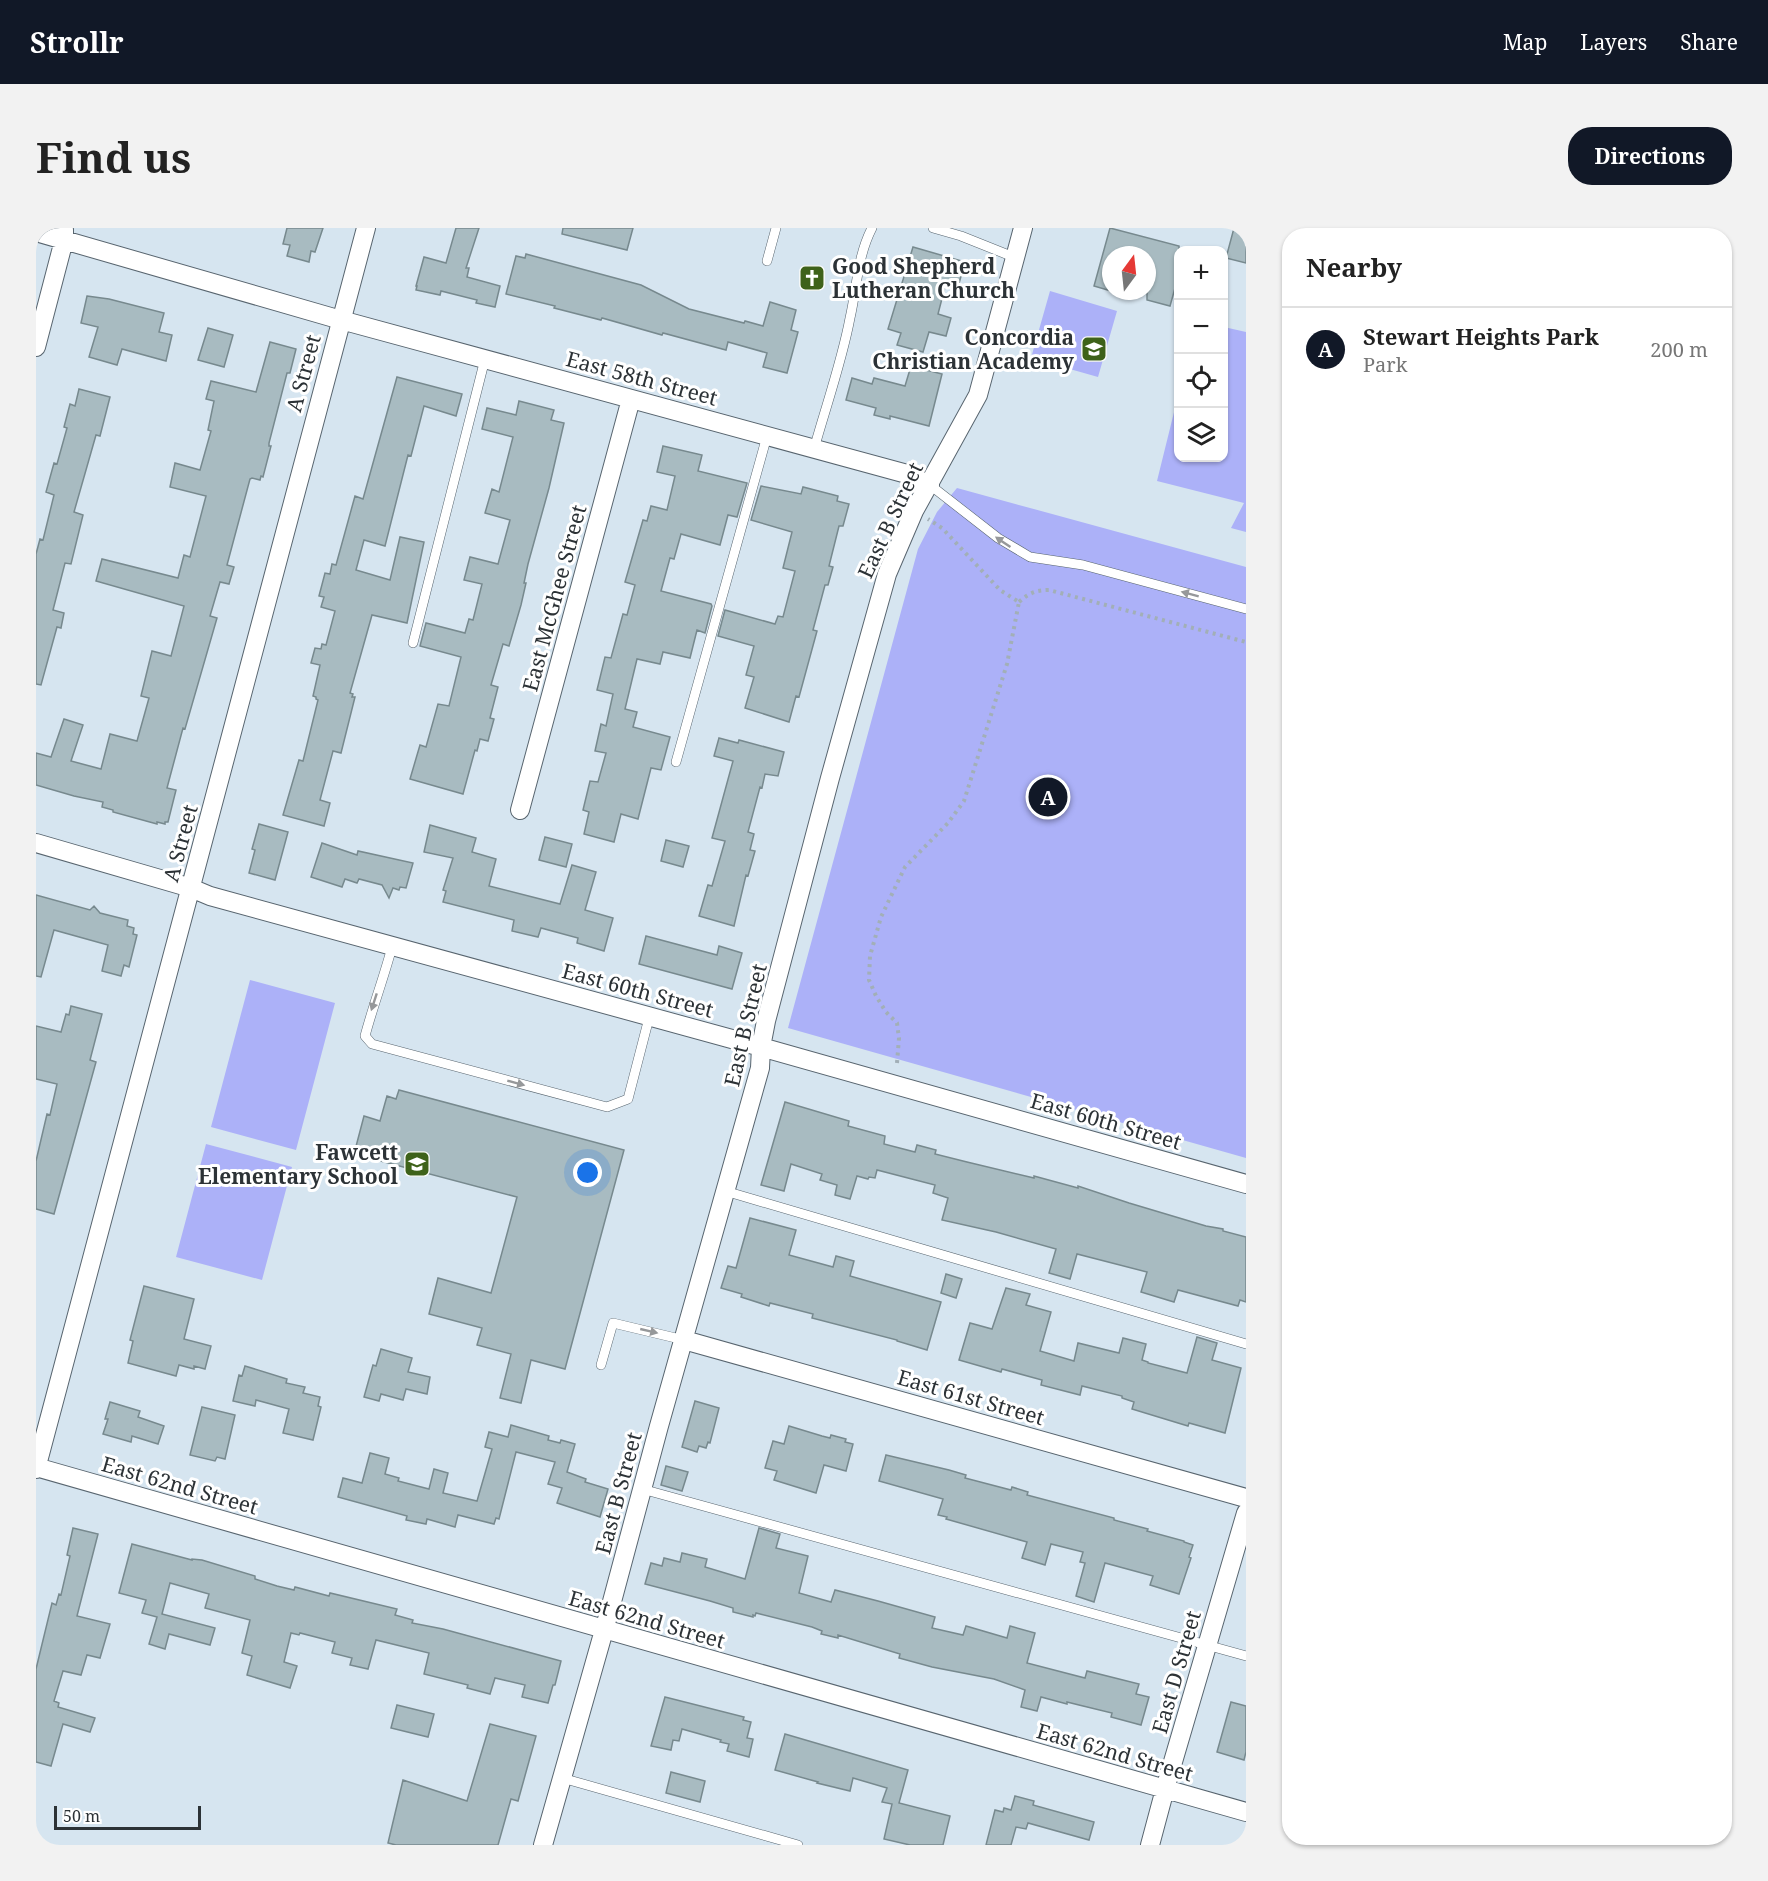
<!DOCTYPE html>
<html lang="en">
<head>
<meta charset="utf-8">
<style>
  :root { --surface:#fff; --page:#f2f2f2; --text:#222; --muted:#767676; --line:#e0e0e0; --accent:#111827 }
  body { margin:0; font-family:"Noto Serif",serif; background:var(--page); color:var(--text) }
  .controls { position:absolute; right:18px; top:18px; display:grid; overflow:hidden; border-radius:12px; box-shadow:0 2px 4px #0004 }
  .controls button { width:54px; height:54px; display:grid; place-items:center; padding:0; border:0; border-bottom:2px solid var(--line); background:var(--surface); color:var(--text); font:30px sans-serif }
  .compass { position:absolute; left:1066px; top:18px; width:54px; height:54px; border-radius:50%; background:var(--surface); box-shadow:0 2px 4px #0004; rotate:15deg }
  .scale { position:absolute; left:18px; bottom:15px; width:147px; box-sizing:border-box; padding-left:6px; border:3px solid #2c3236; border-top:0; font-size:16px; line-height:21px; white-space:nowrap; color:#2c3236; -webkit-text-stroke:4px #fff; paint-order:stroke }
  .you { position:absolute; left:552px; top:945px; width:21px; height:21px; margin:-15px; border:4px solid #fff; border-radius:50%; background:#1a73e8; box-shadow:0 0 0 9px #1a73e833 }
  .badge { display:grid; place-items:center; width:39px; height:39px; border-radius:50%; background:var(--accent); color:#fff; font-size:20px; font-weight:700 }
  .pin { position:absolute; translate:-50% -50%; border:3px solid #fff; box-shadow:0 2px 6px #0006 }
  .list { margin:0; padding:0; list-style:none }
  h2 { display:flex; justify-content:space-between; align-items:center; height:78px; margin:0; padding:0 24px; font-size:26px }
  h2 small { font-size:20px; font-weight:400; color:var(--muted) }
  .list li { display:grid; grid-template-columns:39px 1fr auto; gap:18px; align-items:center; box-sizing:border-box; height:84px; padding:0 24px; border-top:2px solid var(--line) }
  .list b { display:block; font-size:22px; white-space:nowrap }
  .list p { margin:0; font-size:20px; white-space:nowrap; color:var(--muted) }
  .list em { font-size:20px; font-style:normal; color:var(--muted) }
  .icon { flex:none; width:33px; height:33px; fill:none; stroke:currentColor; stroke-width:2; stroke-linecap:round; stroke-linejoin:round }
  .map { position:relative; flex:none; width:1210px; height:1617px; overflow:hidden; border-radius:24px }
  header { display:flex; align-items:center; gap:36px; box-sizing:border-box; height:84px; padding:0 30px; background:var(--accent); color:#fff }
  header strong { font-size:28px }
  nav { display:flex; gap:33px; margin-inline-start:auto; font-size:21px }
  .intro { display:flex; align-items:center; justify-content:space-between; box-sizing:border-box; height:144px; padding:0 36px }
  h1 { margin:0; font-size:42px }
  .button { padding:15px 27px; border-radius:24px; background:var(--accent); color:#fff; font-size:21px; font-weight:700 }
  main { display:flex; gap:36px; padding:0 36px }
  aside { flex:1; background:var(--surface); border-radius:24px; box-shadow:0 2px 4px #0004 }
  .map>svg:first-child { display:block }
</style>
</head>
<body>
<header>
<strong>Strollr</strong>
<nav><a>Map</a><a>Layers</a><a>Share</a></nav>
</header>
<div class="intro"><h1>Find us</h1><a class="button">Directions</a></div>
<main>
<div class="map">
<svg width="1210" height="1617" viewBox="0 0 1210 1617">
  <rect width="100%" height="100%" fill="#d6e5f0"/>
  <path fill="#acb1f8" d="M1014 63 1081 83 1062 149 995 130Z
    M1188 99 1210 104V304L1195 300 1208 275 1121 253 1142 168V230H1188Z
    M921 260 1210 339V930L752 800 882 321 901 284Z
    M214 752 299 775 260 922 175 899Z
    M170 916 256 939 226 1052 140 1029Z"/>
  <path fill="#a8bbc1" stroke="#77898e" stroke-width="1.5" d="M251 0H287L279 24 275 23 273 34 251 28 254 17 247 16Z
    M420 0H443L430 40H433L431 49 464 58 459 79 440 75 441 72 405 63 404 67 380 62 381 58H380L388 29 410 35Z
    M527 0H597L591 22 526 6Z
    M1074 0 1143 18V46L1134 78 1111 72V27H1075V63L1058 58Z
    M1198 0H1210V35L1190 30Z
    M877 19 929 34 922 59 910 55 902 86 915 90 910 108 893 104 887 124 861 117 865 105 852 101Z
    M490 26 605 57 653 81 708 95 709 93 727 98 734 74 760 82 755 102 762 104 751 145 727 139 731 125 692 114 690 122 627 105 626 107 566 90 565 92 518 80 519 78 470 66 480 28 489 30Z
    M51 68 73 71 128 85 123 104 136 107 130 133 86 121 81 137 53 129 62 99 45 95Z
    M172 100 197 107 188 139 162 132Z
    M234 114 260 121 254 145H251L233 215V218H235L227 249 225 248 224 252 216 250 214 251 191 337 198 339 193 356 184 354 174 388 181 390 149 501 147 500 131 560 140 562 132 594H129V596L121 594V596L77 584V582L66 579 67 574 38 568 0 557V525L15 529 28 491 47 497 35 533 65 541 74 506 101 513 113 470 105 468 116 423 135 428 148 378 60 353 66 331 142 350 148 327 154 329 170 268 134 259 139 235 164 242 175 203 172 202 178 173 170 171 175 153 220 164Z
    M875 138 906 146 893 198 854 188V191L838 187 840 180 810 172 816 150 836 156 838 150 869 158Z
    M361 149 426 166 420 188 388 178 375 228 372 227 349 318 328 312 320 342 354 352 364 309 388 314 371 395 336 387 314 465 317 466 316 469H319L305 525 297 523 284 572 294 575 288 598 247 587 263 532 267 533 282 472 280 471V469L277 468 284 437 275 435 279 420 285 421 286 416 290 417 299 383 285 379 288 369 283 368 289 345 294 346 296 336 300 337 319 268 327 271Z
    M43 161 74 169 64 208 60 207 38 284 47 287 35 336 29 335 17 382 28 385 25 400 21 399 5 457 0 456V326L4 311 7 312 18 267 10 264 18 235 21 236 31 200 28 199 34 176 39 178Z
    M483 173 518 182 515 192 528 195 513 260 492 336 488 355H490L485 377 473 418 467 416 455 457 462 459 454 490 458 491 452 513 444 511 441 523 439 522 427 566 374 551 384 517 390 519 402 476 413 478 425 429 384 418 390 395 429 405 433 391 437 392 446 356 428 352 434 329 462 336 474 292 449 285 456 261 463 264 477 209 446 201 451 180 480 187Z
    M627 218 666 227 662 243 711 255 701 289 692 287 684 317 645 306 638 331 634 330 625 363 675 376 676 378 669 405 661 402 654 430 627 424 624 436 601 431 589 481 601 484 597 499 634 509 625 542 615 540 602 591 585 586 578 614 548 606 553 584 547 582 554 553 562 554 570 525 559 523 565 496 570 498 577 466 561 462 569 429 575 430 587 386 591 387 599 357 589 354 607 292 611 293 615 278 631 282 639 248 621 244Z
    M725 258 765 266 767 259 802 268 801 273 813 276 807 298H803L793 338 797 339 792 357H789L777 402 781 403 763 469 760 468 753 494 709 480 718 449 710 447 718 418 682 408 689 382 739 396 742 388 747 389 759 343 747 340 756 304 715 292Z
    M683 510 702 515 703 512 748 524 742 548 729 546 726 560 724 559 712 604 718 606 714 622 719 623 712 648 710 647 698 698 663 688 672 657 676 658 689 613 676 610 697 533 678 528Z
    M223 596 252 604 239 652 213 645 219 622 216 621Z
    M394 597 440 610 436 624 460 631 453 658 524 676 536 637 560 644 549 682 577 690 568 723 541 715 542 710 505 700 502 709 476 703 478 692 407 674 410 663 407 662 417 630 388 624Z
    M509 609 536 616 530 639 503 632Z
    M630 612 653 618 647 639 625 633Z
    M286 615 321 627 322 623 377 635 370 660 364 659 363 662 357 660 353 670 346 657 323 651 321 655 309 651 306 659 275 649Z
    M0 667 54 682 58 678 64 685 92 692 91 698 98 700 97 706 101 707 93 739 88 737 85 748 66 743 72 717 18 702 5 749 0 748Z
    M610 708 681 727 683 718 706 725 696 761 603 736Z
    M35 778 66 786 54 832 60 834 18 986 0 981V933L11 886 14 887 21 856 0 851V798L25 804 30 786 33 787Z
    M363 862 588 922 529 1141 495 1132 485 1175 464 1170 475 1126 441 1117 446 1100 393 1086 402 1050 455 1065 481 969 318 926 328 888 344 893 351 868 360 871Z
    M749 874 813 893 812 898 849 908 848 916 879 924 881 917 900 922 899 926 931 934 998 950V948L1042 960V958L1093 975 1170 998 1187 1001V1003L1210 1009V1074L1204 1072 1202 1078 1142 1062 1138 1074 1105 1064 1111 1044 1041 1026 1034 1051 1013 1045 1020 1021 960 1004 906 992 912 970 897 965 899 957 841 942 839 950 833 949 832 951 821 948 814 971 799 967 801 957 784 952 786 946 755 936 748 963 725 957Z
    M714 990 760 1002 753 1027 797 1039 800 1028 818 1033 814 1048 905 1074 891 1122 861 1113V1112L776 1090 777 1086 734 1075 733 1078 705 1069 706 1066 685 1060 692 1038 700 1040Z
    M910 1046 926 1051 920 1070 905 1065Z
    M108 1058 158 1071 148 1111 175 1118 169 1141 158 1138V1141L143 1137 140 1148 92 1135 97 1113 94 1112Z
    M970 1060 994 1066 990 1077 1015 1084 1004 1123 1038 1133 1042 1115 1083 1125 1087 1110 1110 1116 1106 1132 1112 1134V1135L1151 1145 1161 1109 1181 1115 1176 1132 1205 1140 1189 1205 1153 1195 1152 1198 1096 1181 1098 1174 1086 1170V1168L1046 1158 1044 1167 1005 1157 1006 1152 966 1141 965 1144 923 1132 934 1095 956 1101Z
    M345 1121 376 1130 372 1144 394 1149 391 1166 370 1161 367 1172 345 1166 343 1173 328 1169 337 1137 340 1138Z
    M209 1138 251 1151 250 1155 269 1159 267 1165 284 1169 282 1178 285 1179 277 1212 247 1205 253 1181 220 1172 219 1178 197 1173 203 1147 206 1148Z
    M659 1173 683 1180 674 1215 672 1214 670 1220 663 1218 661 1224 646 1219Z
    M74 1174 104 1183 102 1189 128 1198 122 1216 96 1208 95 1214 67 1206 72 1191H69Z
    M166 1179 199 1187 189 1231 181 1229 179 1233 154 1227Z
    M475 1197 513 1208 512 1212 524 1215 525 1212 539 1216 531 1244 550 1251 549 1254 572 1261 564 1289 521 1275 526 1260 512 1256 519 1234 480 1224 463 1291 460 1290 458 1296 422 1287 419 1299 391 1291 390 1296 370 1292 371 1288 302 1269 307 1250 326 1255 334 1225 353 1230 349 1246 363 1250 362 1253 393 1261 398 1241 412 1245 407 1265 441 1273 456 1221 449 1219 453 1204 472 1209Z
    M753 1198 786 1208 794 1210 795 1207 810 1211 809 1214 817 1216 810 1243 788 1237 780 1265 738 1252 741 1243 729 1240 737 1213 748 1216Z
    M850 1227 913 1242 930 1247 929 1250 975 1262 976 1259 992 1264 991 1267 1078 1290V1292L1112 1301 1111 1303 1148 1313V1314L1157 1317 1153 1329 1155 1330 1143 1366 1114 1357 1117 1348 1069 1335 1058 1374 1040 1368 1049 1335 1044 1334 1047 1324 1015 1316 1009 1337 986 1330 991 1314 910 1291 911 1289 902 1287 907 1271 843 1253Z
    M630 1238 652 1244 646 1263 625 1257Z
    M37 1300 62 1306 41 1388 74 1396 64 1430 51 1427 45 1447 27 1443 18 1473 23 1475 22 1479 59 1490 54 1504 27 1496 15 1538 0 1534V1441L16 1375 20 1377 23 1366 25 1367 34 1328 31 1327Z
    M723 1300 744 1306 740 1320 772 1328 763 1365 795 1374 799 1362 842 1373 899 1389 896 1400 927 1407 930 1398 971 1410 974 1398 999 1405 991 1435 1049 1450 1051 1443 1103 1456 1100 1466 1113 1469 1105 1497 1075 1489 1076 1485 1043 1477 1031 1474V1476L1005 1469 1001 1483 985 1479 989 1462 958 1451 896 1439 863 1430 864 1426 802 1407V1410L785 1406 786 1403 776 1399 720 1385 719 1388 717 1387V1389L697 1384V1380L674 1373 609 1356 615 1335 626 1338 628 1330 644 1334 646 1325 671 1331 669 1339 709 1351Z
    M96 1316 156 1332V1331L166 1332 219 1348V1351L241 1358 258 1362 259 1359 293 1368 294 1365 361 1381 359 1387 377 1392 376 1395 407 1401 525 1433 519 1457H517L512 1475 486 1469 489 1457 459 1450 454 1466 431 1460 432 1457 388 1446 393 1425 340 1412 332 1441 314 1437 316 1430 296 1425 299 1414 264 1405 263 1407 255 1405 248 1434 261 1438 254 1460 211 1447 216 1428 206 1425 214 1392 169 1380 173 1366 134 1355 126 1386 179 1400 174 1417 133 1406 129 1421 113 1416 121 1389 106 1385 110 1372 83 1365Z
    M629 1469 708 1489 707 1492 715 1494 711 1510 717 1511 713 1529 691 1523 693 1516 684 1514 685 1512 646 1501 643 1513 637 1512 635 1522 615 1518Z
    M1195 1474 1210 1478V1524L1208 1532 1181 1524Z
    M361 1477 398 1486 392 1509 355 1500Z
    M454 1496 500 1508 482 1573 475 1571 462 1617H360L352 1615 367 1552 431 1573Z
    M749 1506 872 1542 863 1575 914 1588 907 1617H874L848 1611 856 1576 846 1574 851 1560 817 1550 814 1563 781 1555 782 1554 739 1542Z
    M635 1544 669 1553 664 1574 630 1565Z
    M979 1568 998 1573 997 1577 1058 1594 1053 1612 992 1595 990 1601 980 1599 975 1617H950L959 1582 967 1584 968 1580 975 1582Z"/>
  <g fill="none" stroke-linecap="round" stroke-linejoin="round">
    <g stroke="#58656f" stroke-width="10">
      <path id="service" d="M897 0 925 8 980 30
        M731 33 740 0
        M778 221C790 178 806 133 814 90 821 60 821 29 836 0
        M894 257 962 310 994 329 1047 337 1210 381
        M377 415 449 131
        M640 534 731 208
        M356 719C348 749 337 778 329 808L336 816 571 879 592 871 613 790
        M689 963 1210 1116
        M565 1137 577 1095 648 1112
        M606 1261 1210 1428
        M526 1550 762 1617"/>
    </g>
    <g stroke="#58656f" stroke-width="20">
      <path id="minor" d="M0 4 305 92 871 246 894 257
        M0 119 28 12V2
        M484 582 595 171
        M0 615 155 660 174 668 725 819 1210 956
        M648 1112 1210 1270
        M0 1239 1210 1584
        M0 1241 330 0
        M507 1617 574 1381 623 1198 724 840 725 819 730 793 794 550 851 346 878 283 942 167 987 0
        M1114 1617 1129 1561 1210 1285"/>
    </g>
    <path stroke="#a2afb7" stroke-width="4" stroke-dasharray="3 4.5" stroke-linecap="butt" d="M983 374C993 365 1000 362 1013 362L1210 414
      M861 835 863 810 861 795 850 784 840 768 833 752 834 728 845 689 869 639 912 595 928 573 971 436 983 374 964 362 906 300 892 291"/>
    <use href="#service" stroke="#fff" stroke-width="9"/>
    <use href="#minor" stroke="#fff" stroke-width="18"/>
  </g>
  <defs><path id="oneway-solid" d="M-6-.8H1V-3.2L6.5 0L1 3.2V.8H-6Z" transform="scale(1.5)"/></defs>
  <g fill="#96989a">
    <use href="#oneway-solid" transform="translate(967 314) rotate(-146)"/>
    <use href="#oneway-solid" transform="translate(1154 366) rotate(-165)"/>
    <use href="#oneway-solid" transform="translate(338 774) rotate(108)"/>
    <use href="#oneway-solid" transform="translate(480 855) rotate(15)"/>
    <use href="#oneway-solid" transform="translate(613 1103) rotate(13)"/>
  </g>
  <defs>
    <g id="church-square" transform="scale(1.35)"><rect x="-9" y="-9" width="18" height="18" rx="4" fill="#3e621a" stroke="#fff"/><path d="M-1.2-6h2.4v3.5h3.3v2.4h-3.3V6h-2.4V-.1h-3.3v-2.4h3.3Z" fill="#fff"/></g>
    <g id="school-square" transform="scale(1.35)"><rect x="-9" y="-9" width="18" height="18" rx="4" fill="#3e621a" stroke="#fff"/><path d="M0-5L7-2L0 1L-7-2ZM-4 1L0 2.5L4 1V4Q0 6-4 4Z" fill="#fff"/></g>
  </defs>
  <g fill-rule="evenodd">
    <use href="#church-square" x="776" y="50"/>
    <use href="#school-square" x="1058" y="121"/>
    <use href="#school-square" x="381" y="936"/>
  </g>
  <g text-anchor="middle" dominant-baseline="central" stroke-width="6" stroke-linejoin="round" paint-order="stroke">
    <g font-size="21" font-weight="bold" fill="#2c3236" stroke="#fff" text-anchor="end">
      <text x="796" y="38" text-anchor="start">Good Shepherd<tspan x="796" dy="24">Lutheran Church</tspan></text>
      <text x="1038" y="109">Concordia<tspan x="1038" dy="24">Christian Academy</tspan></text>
      <text x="362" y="924">Fawcett<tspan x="362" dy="24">Elementary School</tspan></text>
    </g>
    <g font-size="21" fill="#2c3236" stroke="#fff">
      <text transform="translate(267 145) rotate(-75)">A Street</text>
      <text transform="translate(606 150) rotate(15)">East 58th Street</text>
      <text transform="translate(854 292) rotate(-65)">East B Street</text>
      <text transform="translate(518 370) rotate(-75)">East McGhee Street</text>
      <text transform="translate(144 615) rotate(-75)">A Street</text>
      <text transform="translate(602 762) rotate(15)">East 60th Street</text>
      <text transform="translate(709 797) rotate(-77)">East B Street</text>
      <text transform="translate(1070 893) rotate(16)">East 60th Street</text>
      <text transform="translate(935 1169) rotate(16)">East 61st Street</text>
      <text transform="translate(144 1257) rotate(16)">East 62nd Street</text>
      <text transform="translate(582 1265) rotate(-75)">East B Street</text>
      <text transform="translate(611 1391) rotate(16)">East 62nd Street</text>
      <text transform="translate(1140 1444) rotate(-74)">East D Street</text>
      <text transform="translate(1079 1524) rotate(16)">East 62nd Street</text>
    </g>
  </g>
</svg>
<div class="controls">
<button>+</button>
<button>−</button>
<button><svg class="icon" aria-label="locate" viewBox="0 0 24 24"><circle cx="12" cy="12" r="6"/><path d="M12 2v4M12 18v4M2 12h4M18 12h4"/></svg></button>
<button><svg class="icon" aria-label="layers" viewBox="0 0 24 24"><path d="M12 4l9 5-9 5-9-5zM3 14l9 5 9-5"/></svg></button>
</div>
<svg class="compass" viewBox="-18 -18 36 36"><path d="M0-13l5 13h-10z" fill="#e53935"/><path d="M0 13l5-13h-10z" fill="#767676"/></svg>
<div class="scale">50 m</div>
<div class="you"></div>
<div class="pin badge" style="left:1012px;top:569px">A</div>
</div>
<aside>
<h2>Nearby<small></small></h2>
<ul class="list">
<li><span class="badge">A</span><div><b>Stewart Heights Park</b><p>Park</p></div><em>200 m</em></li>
</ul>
</aside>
</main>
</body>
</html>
